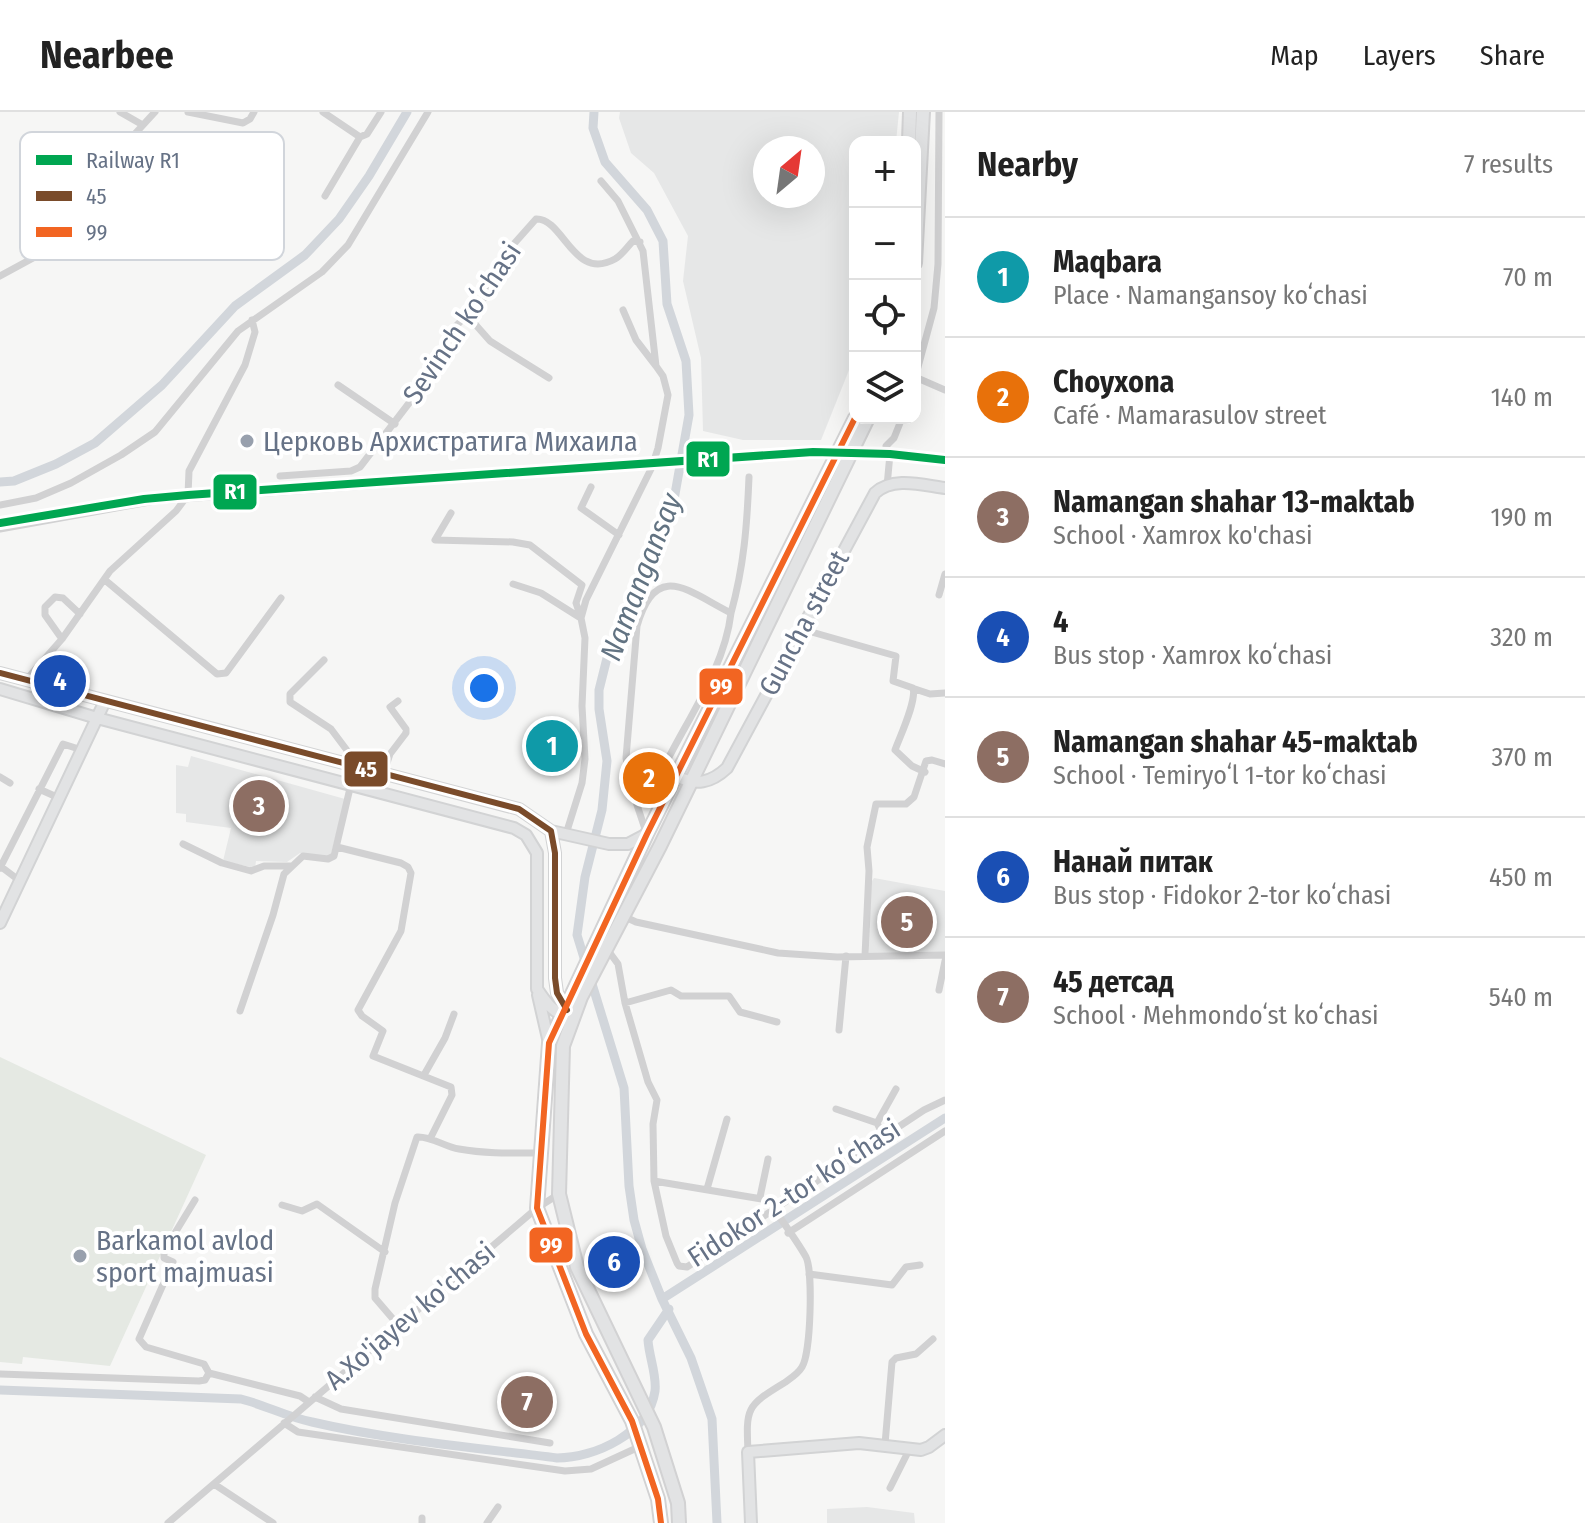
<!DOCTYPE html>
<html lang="en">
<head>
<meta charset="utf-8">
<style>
  :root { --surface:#fff; --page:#f2f2f2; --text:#222; --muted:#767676; --line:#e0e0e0; --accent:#2563eb }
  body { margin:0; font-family:"Fira Sans Condensed",sans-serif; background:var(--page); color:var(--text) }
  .controls { position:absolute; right:24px; top:24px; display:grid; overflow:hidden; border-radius:16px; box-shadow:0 8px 32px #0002 }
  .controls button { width:72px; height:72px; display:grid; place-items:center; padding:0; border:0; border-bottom:2px solid var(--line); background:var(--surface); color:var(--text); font:40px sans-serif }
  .compass { position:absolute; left:753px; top:24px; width:72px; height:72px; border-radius:50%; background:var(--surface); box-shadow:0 8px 32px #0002; rotate:29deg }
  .you { position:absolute; left:484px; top:576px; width:28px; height:28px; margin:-20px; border:6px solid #fff; border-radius:50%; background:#1a73e8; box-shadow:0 0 0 12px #1a73e833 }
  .badge { display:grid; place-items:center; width:52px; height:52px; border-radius:50%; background:var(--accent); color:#fff; font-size:26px; font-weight:700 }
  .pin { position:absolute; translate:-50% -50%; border:4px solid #fff; box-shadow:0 2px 8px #0006 }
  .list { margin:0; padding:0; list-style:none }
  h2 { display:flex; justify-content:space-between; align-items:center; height:104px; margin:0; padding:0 32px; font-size:34px }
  h2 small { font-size:26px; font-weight:400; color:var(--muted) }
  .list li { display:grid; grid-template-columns:52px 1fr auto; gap:24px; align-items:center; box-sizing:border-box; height:120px; padding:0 32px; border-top:2px solid var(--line) }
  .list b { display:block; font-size:30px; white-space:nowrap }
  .list p { margin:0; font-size:26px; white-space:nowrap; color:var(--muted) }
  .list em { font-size:26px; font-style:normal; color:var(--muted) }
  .icon { flex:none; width:44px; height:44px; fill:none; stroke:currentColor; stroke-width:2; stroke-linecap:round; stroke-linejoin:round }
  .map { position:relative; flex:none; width:945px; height:1411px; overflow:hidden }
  header { display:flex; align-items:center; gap:48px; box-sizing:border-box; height:112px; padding:0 40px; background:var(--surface); border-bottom:2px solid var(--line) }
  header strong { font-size:38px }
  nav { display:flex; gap:44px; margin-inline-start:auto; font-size:28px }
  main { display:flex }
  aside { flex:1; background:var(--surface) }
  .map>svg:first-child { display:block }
</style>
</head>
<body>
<header>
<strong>Nearbee</strong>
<nav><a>Map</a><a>Layers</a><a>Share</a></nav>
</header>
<main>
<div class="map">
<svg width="945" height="1411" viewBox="0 0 945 1411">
  <rect width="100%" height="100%" fill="#f6f6f5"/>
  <path fill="#e6e7e7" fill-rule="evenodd" d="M620 0H899L896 30H855V243L821 328H743L703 319 701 246 683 169 688 124 654 61 631 41 619 6ZM813 36V84H765V36Z
    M191 644 345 687 330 746 300 741 287 750 256 749 255 756 223 749 231 716 186 710V702L176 701V653L188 655Z
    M874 766 945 779V841H869L870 772Z
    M867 1395 914 1401 915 1411H827V1397Z"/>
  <path fill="#e5e9e3" d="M0 945 206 1043 110 1254 23 1245 22 1252 0 1250Z"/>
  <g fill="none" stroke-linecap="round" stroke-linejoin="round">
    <path stroke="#d2d6db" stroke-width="9" d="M594 0 593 16 605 50 647 98 663 129 667 192 686 249 689 303 672 399 656 440 609 538 599 578V597L607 649 602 698 585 765 577 823 624 976 629 1074 634 1108 642 1137 662 1187 691 1246 712 1307 717 1411
      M0 370 14 369 56 352 95 331 162 273 235 194 305 143 339 107 369 64 407 0
      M662 1187 945 1006
      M0 1278 241 1287C265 1293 287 1305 312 1310 389 1328 478 1336 557 1346 595 1346 649 1321 655 1279 657 1263 649 1245 648 1228L669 1197"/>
    <g stroke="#d2d3d4" stroke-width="14">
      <path id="secondary" d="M0 561 519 697 551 719 555 741V866L557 881 570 901
        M0 577 97 606 514 716 526 723 537 741V877C545 889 553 902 568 904
        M676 664C696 674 711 671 727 656L875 381C893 364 922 373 945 376
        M551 719 609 732H628L647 722
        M0 811 105 589
        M538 883 549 931
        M751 1411 748 1340 859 1331 921 1338 929 1335 945 1323"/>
    </g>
    <g stroke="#d2d2d3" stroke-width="16">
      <path id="primary" d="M909 30 910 0
        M915 151 923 0
        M661 1411 658 1387 632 1309 586 1222 537 1096 549 931 647 722 855 306
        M679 1411 678 1391 654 1315 577 1155 559 1082 563 934 581 885 660 734 868 306"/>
    </g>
    <path stroke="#d1d1d2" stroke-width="7" d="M120 0 141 12
      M188 0 243 11 250 7 254 0
      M323 0 360 25
      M325 84 360 25 367 22 381 0
      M77 103 91 106 109 105 119 98 138 95 161 80 175 86 205 116
      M0 164 46 139 77 103 110 49 155 0
      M623 198 636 228 656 254
      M467 203 490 229 549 266
      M915 265 945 278
      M915 266 934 196 938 152 939 0
      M338 273 395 312
      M280 364 351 359 360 355 416 282 453 217 486 184 512 134 536 107C564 106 573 170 615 147 622 143 627 135 633 129L640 130
      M887 374 890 342 886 334 894 326 902 306
      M591 375 581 396 619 423
      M0 393 36 386 71 371 121 343 155 320 238 219 322 160 348 133 428 0
      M451 401 435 428 513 430 530 433 582 473 576 491 581 506
      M0 417 155 389 408 371
      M105 468 217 562 226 561 281 486
      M513 472 541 481 579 505
      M939 483 945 462
      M801 517 896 544 893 569 913 576C917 588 901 622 895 638L912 654 925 660
      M62 527 45 503V495L55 485 63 486 80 502
      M324 548 290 582V590L331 617 349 641 354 654
      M26 568 62 527 110 459 176 399 188 383 189 359 245 253 255 220 252 208
      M915 577 930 582 945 581
      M383 663 390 642 406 621V617L390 595 398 589
      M676 664 669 660 668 647C691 602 725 553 731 501
      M0 665 10 671
      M39 677 59 686
      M646 720 631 675 626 646 637 514C656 447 689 480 731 501 744 454 747 414 749 365
      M566 722 582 671 585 647 582 594 585 526 581 506 586 488 652 355 658 336 668 283 663 264 656 254 643 139 618 89 601 69
      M183 732 222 751 251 759 264 754H292
      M337 735 401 751 408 755 411 761 401 819 358 898 362 904 383 919 373 944 451 975 452 983 430 1027
      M0 754 20 769
      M0 756 63 632 82 638
      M623 804 636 810 778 841 837 845 945 843
      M607 837 618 852 625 891 648 970 657 988 653 1012 654 1069 768 1088C779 1105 796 1127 806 1145 813 1159 811 1241 802 1255 798 1262 791 1266 784 1271 746 1294 746 1296 748 1340
      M865 844 869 759 867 735 876 692H906L914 685 926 649 932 648 945 652
      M939 878 945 849
      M625 891 671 878 681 884H729L740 900 777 910
      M240 899 273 803 284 762 303 744 328 747 334 744 351 672
      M839 918 846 844
      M424 963 445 926 454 902
      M836 997 877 1011 884 1025
      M877 1011 896 977
      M654 1069 666 1124 677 1151 679 1154 687 1155 924 998 945 988
      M707 1077 727 1007
      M760 1085 768 1047
      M195 1088 164 1139V1146L173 1150 139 1227 146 1235 204 1252 209 1261
      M282 1093 302 1099 317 1092 385 1140
      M788 1121 945 1019
      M809 1162 892 1173 906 1155 920 1153
      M399 1214 375 1186V1177L395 1091 417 1025C431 1024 445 1035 459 1037 487 1042 515 1041 542 1041
      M0 1262 199 1269 205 1268 209 1261 300 1284 309 1290
      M315 1285 341 1297 550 1331
      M284 1311 298 1320 565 1359 591 1357 641 1334
      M885 1332 892 1250 896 1246 916 1242 933 1227
      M214 1372 273 1411
      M890 1376 909 1338
      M422 1406V1411
      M168 1411 537 1096 559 1082
      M487 1411 498 1395"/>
    <use href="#secondary" stroke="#e2e3e4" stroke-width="10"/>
    <use href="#primary" stroke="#e2e3e4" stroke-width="12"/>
    <g stroke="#fff" stroke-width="12">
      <path id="bus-1" d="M0 561 519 697 551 719 555 741V866L557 881 567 898"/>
    </g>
    <g stroke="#fff" stroke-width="12">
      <path id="bus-2" d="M661 1411 658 1387 632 1309 586 1222 537 1096 549 931 647 722 855 306"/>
    </g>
    <use href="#bus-1" stroke="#7a4b2a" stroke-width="6"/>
    <use href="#bus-2" stroke="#f26522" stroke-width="6"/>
    <g stroke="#fff" stroke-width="14">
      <path id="rail-1" d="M0 411 144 387 188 383 813 340 890 342 945 348"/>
    </g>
    <use href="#rail-1" stroke="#00a651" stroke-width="8"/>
  </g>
  <g fill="#98a0ad" stroke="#fff" stroke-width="3">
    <circle cx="247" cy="329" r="8"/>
    <circle cx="80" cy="1144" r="8"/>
  </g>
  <g text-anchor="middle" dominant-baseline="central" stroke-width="8" stroke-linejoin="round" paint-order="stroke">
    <g font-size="28" fill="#667286" stroke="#fff">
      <text transform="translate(462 211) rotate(-56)">Sevinch koʻchasi</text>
      <text transform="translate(804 511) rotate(-62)">Guncha street</text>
      <text transform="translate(794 1081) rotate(-33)">Fidokor 2-tor koʻchasi</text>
      <text transform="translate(410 1204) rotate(-40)">A.Xo'jayev ko'chasi</text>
    </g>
    <g font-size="28" fill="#667286" stroke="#fff" text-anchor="start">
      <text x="263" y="329">Церковь Архистратига Михаила</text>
      <text x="96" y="1128">Barkamol avlod<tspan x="96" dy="32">sport majmuasi</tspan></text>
    </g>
    <g font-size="30" font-style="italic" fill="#627382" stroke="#fff">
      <text transform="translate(641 465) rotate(-69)">Namangansay</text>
    </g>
  </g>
  <rect x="20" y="20" width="264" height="128" rx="12" fill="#fff" stroke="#d1d5db" stroke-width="2"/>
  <rect x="36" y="43" width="36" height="10" fill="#00a651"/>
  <rect x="36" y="79" width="36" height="10" fill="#7a4b2a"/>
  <rect x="36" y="115" width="36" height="10" fill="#f26522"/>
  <g font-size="22" fill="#667286">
    <text x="86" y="56">Railway R1</text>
    <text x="86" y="92">45</text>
    <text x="86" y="128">99</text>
  </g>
  <g stroke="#fff" stroke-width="3">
    <rect x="685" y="328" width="46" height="38" rx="8" fill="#00a651"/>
    <rect x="212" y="361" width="46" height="38" rx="8" fill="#00a651"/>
    <rect x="698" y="555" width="46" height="39" rx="8" fill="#f26522"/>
    <rect x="343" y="638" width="46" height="38" rx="8" fill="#7a4b2a"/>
    <rect x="528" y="1114" width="46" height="38" rx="8" fill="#f26522"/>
  </g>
  <g font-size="22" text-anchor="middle" font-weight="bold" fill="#fff">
    <text x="708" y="355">R1</text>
    <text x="235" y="387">R1</text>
    <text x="721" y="582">99</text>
    <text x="366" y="665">45</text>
    <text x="551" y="1141">99</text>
  </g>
</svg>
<div class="controls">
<button>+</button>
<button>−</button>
<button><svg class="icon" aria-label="locate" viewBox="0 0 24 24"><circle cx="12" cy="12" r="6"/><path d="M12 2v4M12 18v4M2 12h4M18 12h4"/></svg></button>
<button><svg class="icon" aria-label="layers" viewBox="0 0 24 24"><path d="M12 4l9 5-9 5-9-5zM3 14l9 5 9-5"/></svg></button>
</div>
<svg class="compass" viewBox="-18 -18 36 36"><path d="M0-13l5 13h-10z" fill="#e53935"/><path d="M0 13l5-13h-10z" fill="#767676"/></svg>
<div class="you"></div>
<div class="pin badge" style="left:552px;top:634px;background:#0f9aa8">1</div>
<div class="pin badge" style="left:649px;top:666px;background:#e8710a">2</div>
<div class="pin badge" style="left:259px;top:694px;background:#8d6e63">3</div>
<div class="pin badge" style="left:60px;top:569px;background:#1a4fb4">4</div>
<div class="pin badge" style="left:907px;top:810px;background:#8d6e63">5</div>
<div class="pin badge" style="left:614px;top:1150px;background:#1a4fb4">6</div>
<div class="pin badge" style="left:527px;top:1290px;background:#8d6e63">7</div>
</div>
<aside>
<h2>Nearby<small>7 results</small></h2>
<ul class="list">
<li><span class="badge" style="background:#0f9aa8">1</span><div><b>Maqbara</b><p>Place · Namangansoy koʻchasi</p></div><em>70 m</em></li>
<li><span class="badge" style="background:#e8710a">2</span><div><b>Choyxona</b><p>Café · Mamarasulov street</p></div><em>140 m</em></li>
<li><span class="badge" style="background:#8d6e63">3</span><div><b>Namangan shahar 13-maktab</b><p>School · Xamrox ko'chasi</p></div><em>190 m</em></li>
<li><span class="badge" style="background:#1a4fb4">4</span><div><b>4</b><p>Bus stop · Xamrox koʻchasi</p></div><em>320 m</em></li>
<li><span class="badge" style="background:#8d6e63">5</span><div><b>Namangan shahar 45-maktab</b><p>School · Temiryoʻl 1-tor koʻchasi</p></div><em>370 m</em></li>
<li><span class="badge" style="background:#1a4fb4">6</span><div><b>Нанай питак</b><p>Bus stop · Fidokor 2-tor koʻchasi</p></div><em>450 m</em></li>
<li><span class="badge" style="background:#8d6e63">7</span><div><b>45 детсад</b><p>School · Mehmondoʻst koʻchasi</p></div><em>540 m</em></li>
</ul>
</aside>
</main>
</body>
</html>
